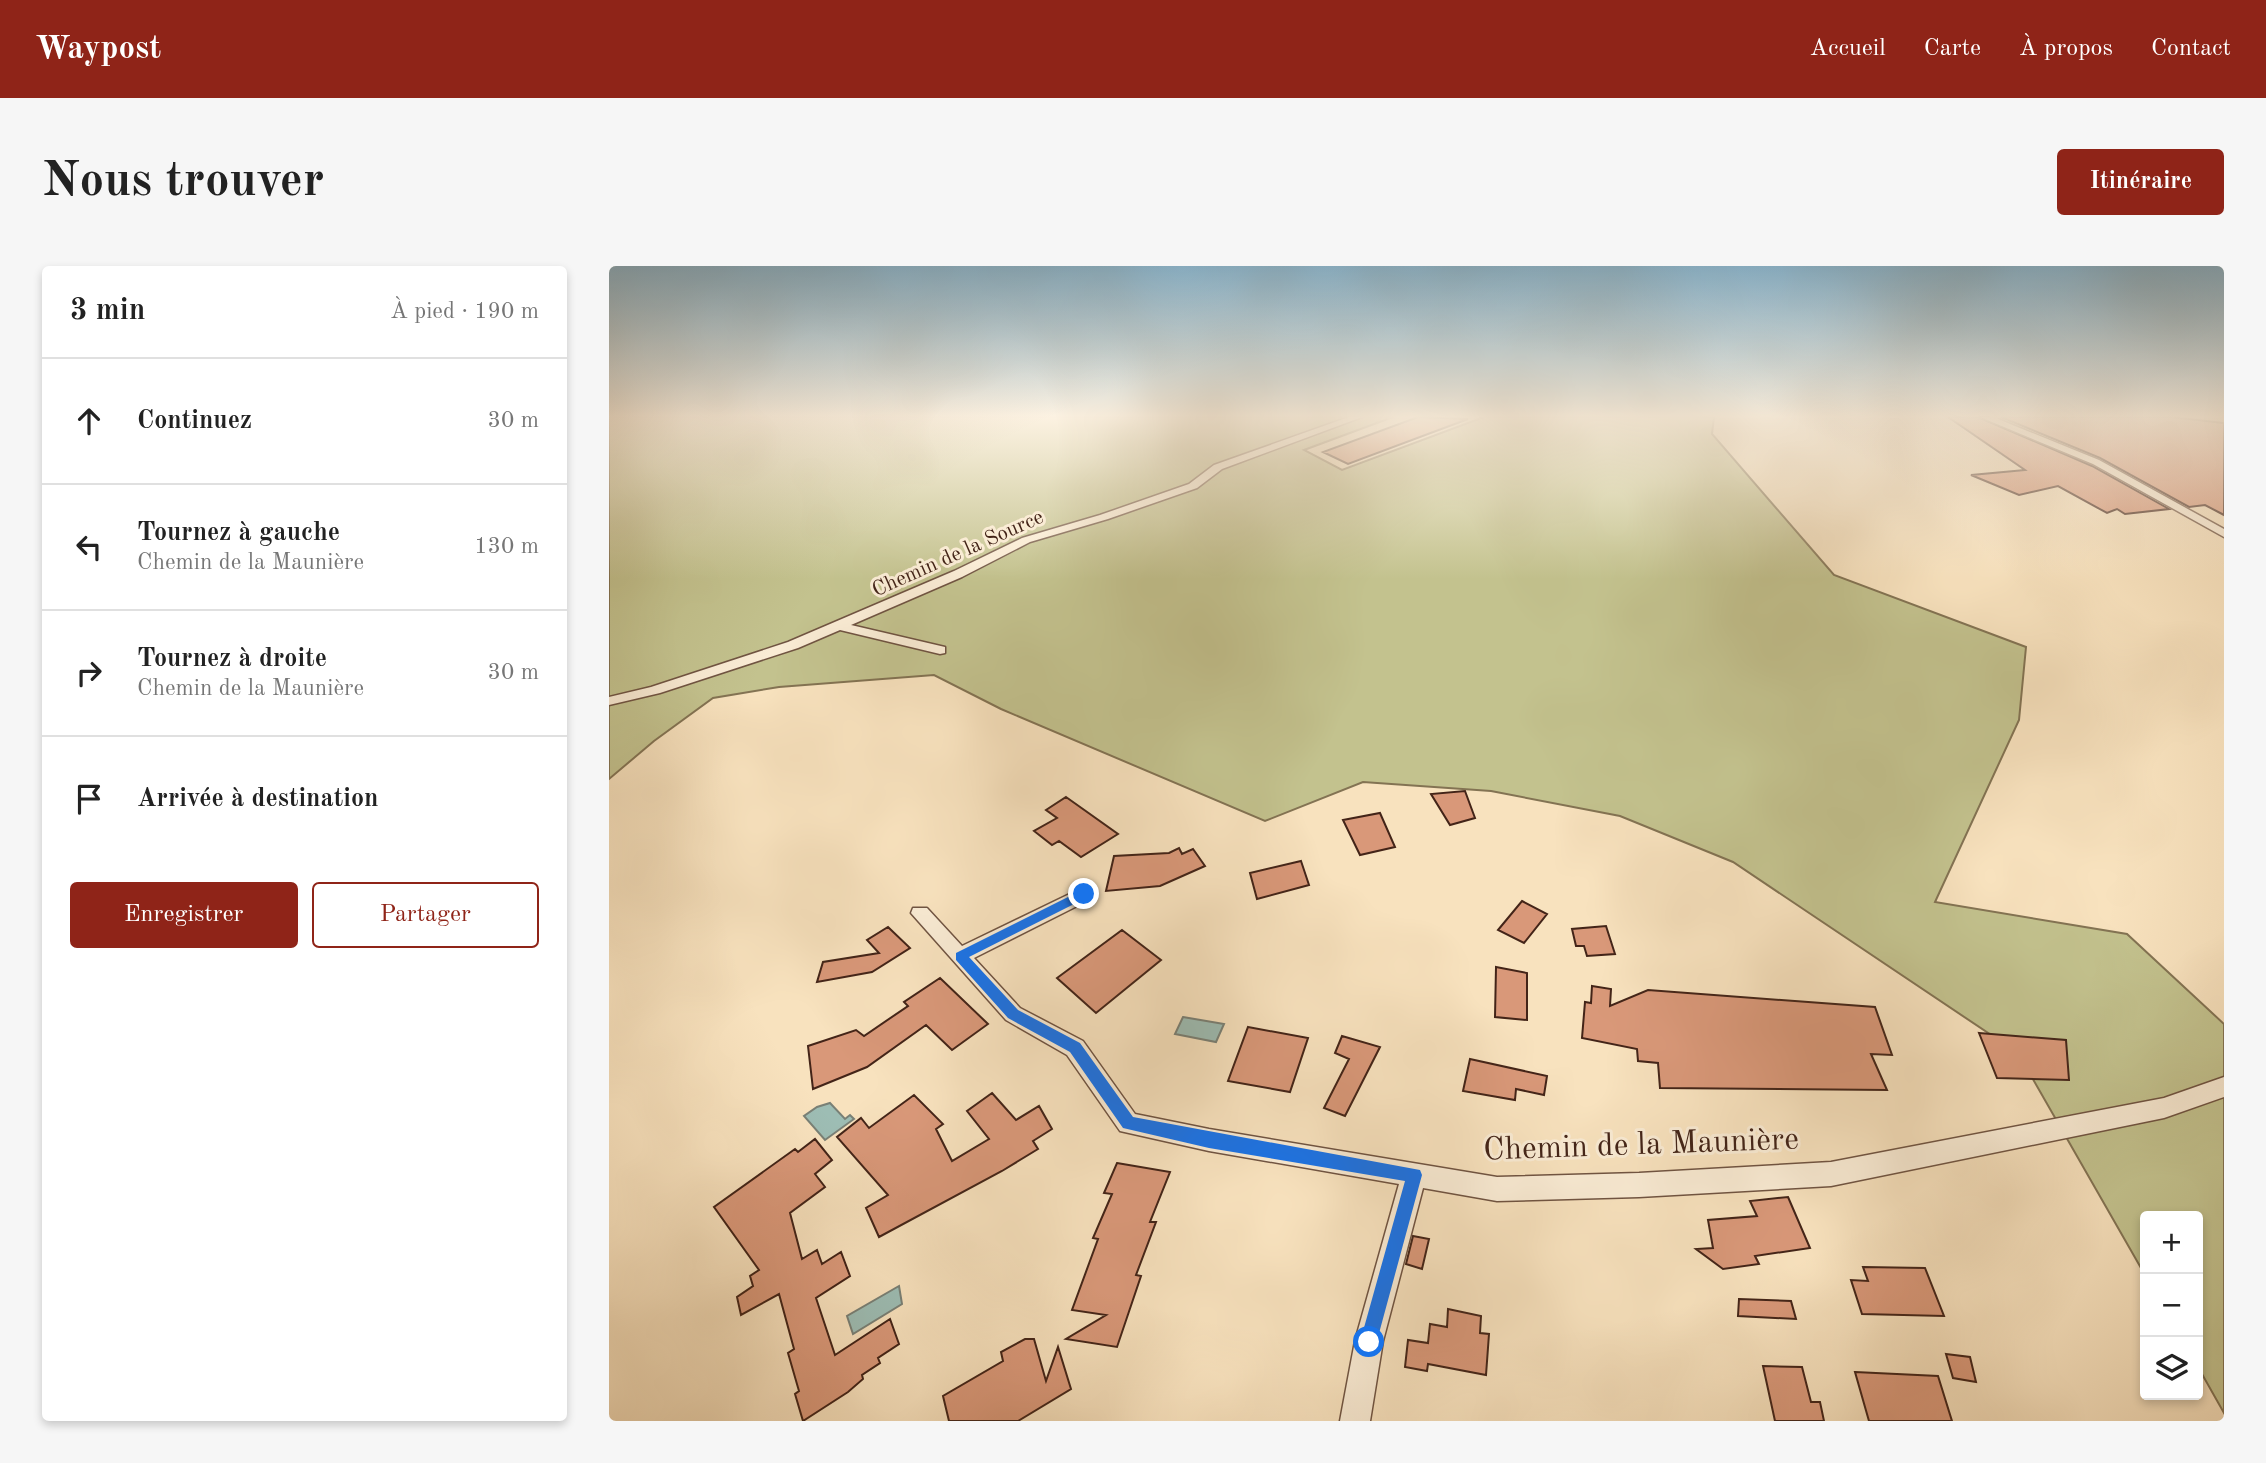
<!DOCTYPE html>
<html lang="fr">
<head>
<meta charset="utf-8">
<style>
  :root { --surface:#fff; --page:#f6f6f6; --text:#222; --muted:#767676; --line:#e0e0e0; --accent:#8f2418 }
  body { margin:0; font-family:"Old Standard TT",serif; background:var(--page); color:var(--text) }
  .controls { position:absolute; right:21px; bottom:21px; display:grid; overflow:hidden; border-radius:7px; box-shadow:0 4px 10px #0003 }
  .controls button { width:63px; height:63px; display:grid; place-items:center; padding:0; border:0; border-bottom:2px solid var(--line); background:var(--surface); color:var(--text); font:35px sans-serif }
  .stop { position:absolute; width:21px; height:21px; margin:-16px; border:5px solid #1a73e8; border-radius:50%; background:#fff }
  .stop.end { background:#1a73e8; border-color:#fff; box-shadow:0 2px 7px #0008 }
  .list { margin:0; padding:0; list-style:none }
  h2 { display:flex; justify-content:space-between; align-items:center; height:91px; margin:0; padding:0 28px; font-size:30px }
  h2 small { font-size:23px; font-weight:400; color:var(--muted) }
  .list li { display:grid; grid-template-columns:46px 1fr auto; gap:21px; align-items:center; box-sizing:border-box; height:126px; padding:0 28px; border-top:2px solid var(--line) }
  .list b { display:block; font-size:26px; white-space:nowrap }
  .list p { margin:0; font-size:23px; white-space:nowrap; color:var(--muted) }
  .list em { font-size:23px; font-style:normal; color:var(--muted) }
  .actions { display:flex; gap:14px; padding:21px 28px }
  .actions a { flex:1; padding:16px 0; border:2px solid var(--accent); border-radius:7px; text-align:center; font-size:24px; color:var(--accent) }
  .actions .main { background:var(--accent); color:#fff }
  .icon { flex:none; width:38px; height:38px; fill:none; stroke:currentColor; stroke-width:2; stroke-linecap:round; stroke-linejoin:round }
  .map { position:relative; flex:none; width:1615px; height:1155px; overflow:hidden; border-radius:7px }
  header { display:flex; align-items:center; gap:42px; box-sizing:border-box; height:98px; padding:0 35px; background:var(--accent); color:#fff }
  header strong { font-size:33px }
  nav { display:flex; gap:38px; margin-inline-start:auto; font-size:24px }
  .intro { display:flex; align-items:center; justify-content:space-between; box-sizing:border-box; height:168px; padding:0 42px }
  h1 { margin:0; font-size:49px }
  .button { padding:18px 32px; border-radius:7px; background:var(--accent); color:#fff; font-size:24px; font-weight:700 }
  main { display:flex; gap:42px; padding:0 42px }
  aside { flex:1; background:var(--surface); border-radius:7px; box-shadow:0 4px 10px #0003 }
  .map>svg:first-child { display:block }
</style>
</head>
<body>
<header>
<strong>Waypost</strong>
<nav><a>Accueil</a><a>Carte</a><a>À propos</a><a>Contact</a></nav>
</header>
<div class="intro"><h1>Nous trouver</h1><a class="button">Itinéraire</a></div>
<main>
<aside>
<h2>3 min<small>À pied · 190 m</small></h2>
<ul class="list">
<li><svg class="icon" aria-label="ahead" viewBox="0 0 24 24"><path d="M12 20V5M6 11l6-6 6 6"/></svg><div><b>Continuez</b></div><em>30 m</em></li>
<li><svg class="icon" aria-label="left" viewBox="0 0 24 24"><path d="M17 20v-9H6M10 6l-5 5 5 5"/></svg><div><b>Tournez à gauche</b><p>Chemin de la Maunière</p></div><em>130 m</em></li>
<li><svg class="icon" aria-label="right" viewBox="0 0 24 24"><path d="M7 20v-9h11M14 6l5 5-5 5"/></svg><div><b>Tournez à droite</b><p>Chemin de la Maunière</p></div><em>30 m</em></li>
<li><svg class="icon" aria-label="arrive" viewBox="0 0 24 24"><path d="M6 21V4h12l-3 4 3 4H6"/></svg><div><b>Arrivée à destination</b></div></li>
</ul>
<div class="actions"><a class="main">Enregistrer</a><a>Partager</a></div>
</aside>
<div class="map">
<svg width="1615" height="1155" viewBox="0 0 1615 1155">
  <rect width="100%" height="100%" fill="#f8e2be"/>
  <filter id="stains"><feTurbulence type="fractalNoise" baseFrequency=".00286" numOctaves="4"/><feColorMatrix values="0 0 0 0 .2 0 0 0 0 .09 0 0 0 0 .02 0 0 0 .5 -.17"/></filter>
  <radialGradient id="worn" r=".72"><stop offset=".6" stop-color="#630" stop-opacity="0"/><stop offset="1" stop-color="#630" stop-opacity=".3"/></radialGradient>
  <path fill="#c3c28e" stroke="#837353" stroke-width="2" d="M0 151H784L695 184 733 204 875 151H1105L1103 168 1225 309 1417 381 1410 454 1326 636 1518 668 1615 758V1147L1589 1101V950H1536V1009L1409 787 1124 596 1011 550 882 525 754 516 656 555 392 443 325 409 170 421 104 432 45 475 0 513Z"/>
  <path fill="#9dbdb4" stroke="#798076" stroke-width="2" d="M574 751 615 758 607 776 566 768Z
    M221 837 236 853 241 849 245 853 216 874 195 850 208 841Z
    M290 1020 293 1038 244 1068 238 1050Z"/>
  <path fill="#d99879" stroke="#432418" stroke-width="2" d="M809 151 859 153 739 198 714 186Z
    M1339 151H1369L1483 200 1560 243 1516 248 1508 243 1498 247 1449 220 1410 229 1362 209 1416 204Z
    M1392 151H1562L1615 157V249L1596 239 1580 241 1491 192Z
    M856 525 866 552 841 559 822 528Z
    M457 531 509 568 472 591 450 575 443 579 425 565 448 552 437 544Z
    M771 547 786 581 751 589 734 554Z
    M570 582 573 588 584 583 596 600 551 620 497 625 505 590 560 587Z
    M692 595 700 619 648 633 641 607Z
    M913 635 938 648 915 677 889 664Z
    M997 660 1006 688 978 690 975 680H967L963 663Z
    M279 661 301 682 263 706 208 716 214 696 270 687 258 674Z
    M513 664 552 694 487 747 448 712Z
    M887 701 918 707V754L886 751Z
    M331 712 379 758 343 784 317 759 258 801 204 823 199 780 247 764 255 770 299 740 295 736Z
    M983 720 1002 723 1001 740 1039 724 1266 741 1283 789 1262 788 1278 824 1051 822 1049 797 1029 795 1028 783 973 772 976 736 982 737Z
    M639 761 699 772 681 826 619 815Z
    M1370 767 1457 774 1460 814 1388 812Z
    M733 770 771 781 736 850 715 842 740 793 726 787Z
    M861 793 938 810 935 829 907 823 906 834 854 825Z
    M383 827 407 854 430 840 443 863 424 875 429 883 393 905 270 971 257 942 279 929 228 871 252 852 260 862 305 829 334 858 327 863 343 895 380 873 358 845Z
    M206 873 223 894 206 908 216 921 181 947 193 993 208 984 213 998 232 986 241 1010 207 1032 226 1089 281 1053 290 1078 269 1092 271 1097 253 1109 254 1113 239 1126 194 1155 186 1128 190 1125 179 1087 185 1083 170 1028 132 1049 128 1031 144 1020 141 1010 150 1004 105 941 186 883 189 886Z
    M508 897 561 906 541 956H547L527 1009 532 1010 508 1081 457 1073 497 1049 463 1044 489 973 484 972 503 928 495 927Z
    M1179 931 1201 982 1146 990 1150 998 1114 1003 1087 983 1104 982 1099 954 1148 950 1141 935Z
    M804 970 820 973 813 1003 797 998Z
    M1254 1001 1316 1002 1335 1050 1253 1048 1242 1014 1259 1015Z
    M1130 1033 1182 1035 1187 1053 1129 1050Z
    M839 1043 872 1050 871 1067 880 1068 877 1109 819 1098 818 1105 796 1101 799 1074 819 1077 821 1058 838 1061Z
    M416 1073H425L437 1115 449 1081 462 1123 409 1155H340L334 1130 394 1095 392 1086Z
    M1337 1088 1361 1091 1367 1116 1344 1112Z
    M1154 1100 1193 1101 1202 1136H1211L1215 1155H1166Z
    M1246 1106 1329 1110 1343 1155H1260Z"/>
  <g fill="none" stroke-linecap="round" stroke-linejoin="round">
    <g stroke="#705442" stroke-width="3">
      <path id="street" d="M740 151H753L613 203 588 222 499 253 421 276 353 311 242 359 336 381V387L331 388 231 364 189 382 51 427 0 439V431L42 421 179 376 345 305 413 272 491 249 580 218 605 199Z
        M1371 151H1384L1490 194 1615 263V271L1484 198Z
        M475 621 482 623 484 628 482 633 365 692 411 742 474 775 526 848 600 863 888 911 1030 907 1222 896 1555 832 1615 811V831L1555 852 1222 920 1030 931 888 935 814 922 774 1075 761 1155H731L746 1075 790 918 600 885 511 865 458 789 397 754 302 647 304 642H318L353 680Z"/>
    </g>
    <use href="#street" fill="#faecd5" fill-rule="evenodd"/>
  </g>
  <linearGradient id="sky" x2="0" y2="1"><stop stop-color="#8ab8d3"/><stop offset="0.48" stop-color="#fcf2e2"/><stop offset="1" stop-color="#fcf2e2" stop-opacity="0"/></linearGradient>
  <rect width="1615" height="313" fill="url(#sky)"/>
  <path fill="#1a73e8" d="M475 623 481 628 479 631 360 691 409 744 471 777 524 851 811 904 813 909 766 1082 760 1084 754 1082 751 1076 796 915 600 882 514 862 461 786 399 752 347 694V687Z"/>
  <g text-anchor="middle" dominant-baseline="central" stroke-width="6" stroke-linejoin="round" paint-order="stroke">
    <g font-size="21" fill="#432418" stroke="#faecd5">
      <text transform="translate(349 288) rotate(-24)">Chemin de la Source</text>
    </g>
    <g font-size="32" fill="#432418" stroke="#faecd5">
      <text transform="translate(1032 880) rotate(-2)">Chemin de la Maunière</text>
    </g>
  </g>
  <rect width="100%" height="100%" filter="url(#stains)"/>
  <rect width="100%" height="100%" fill="url(#worn)"/>
</svg>
<div class="controls">
<button>+</button>
<button>−</button>
<button><svg class="icon" aria-label="layers" viewBox="0 0 24 24"><path d="M12 4l9 5-9 5-9-5zM3 14l9 5 9-5"/></svg></button>
</div>
<div class="stop" style="left:760px;top:1076px"></div>
<div class="stop end" style="left:475px;top:628px"></div>
</div>
</main>
</body>
</html>
